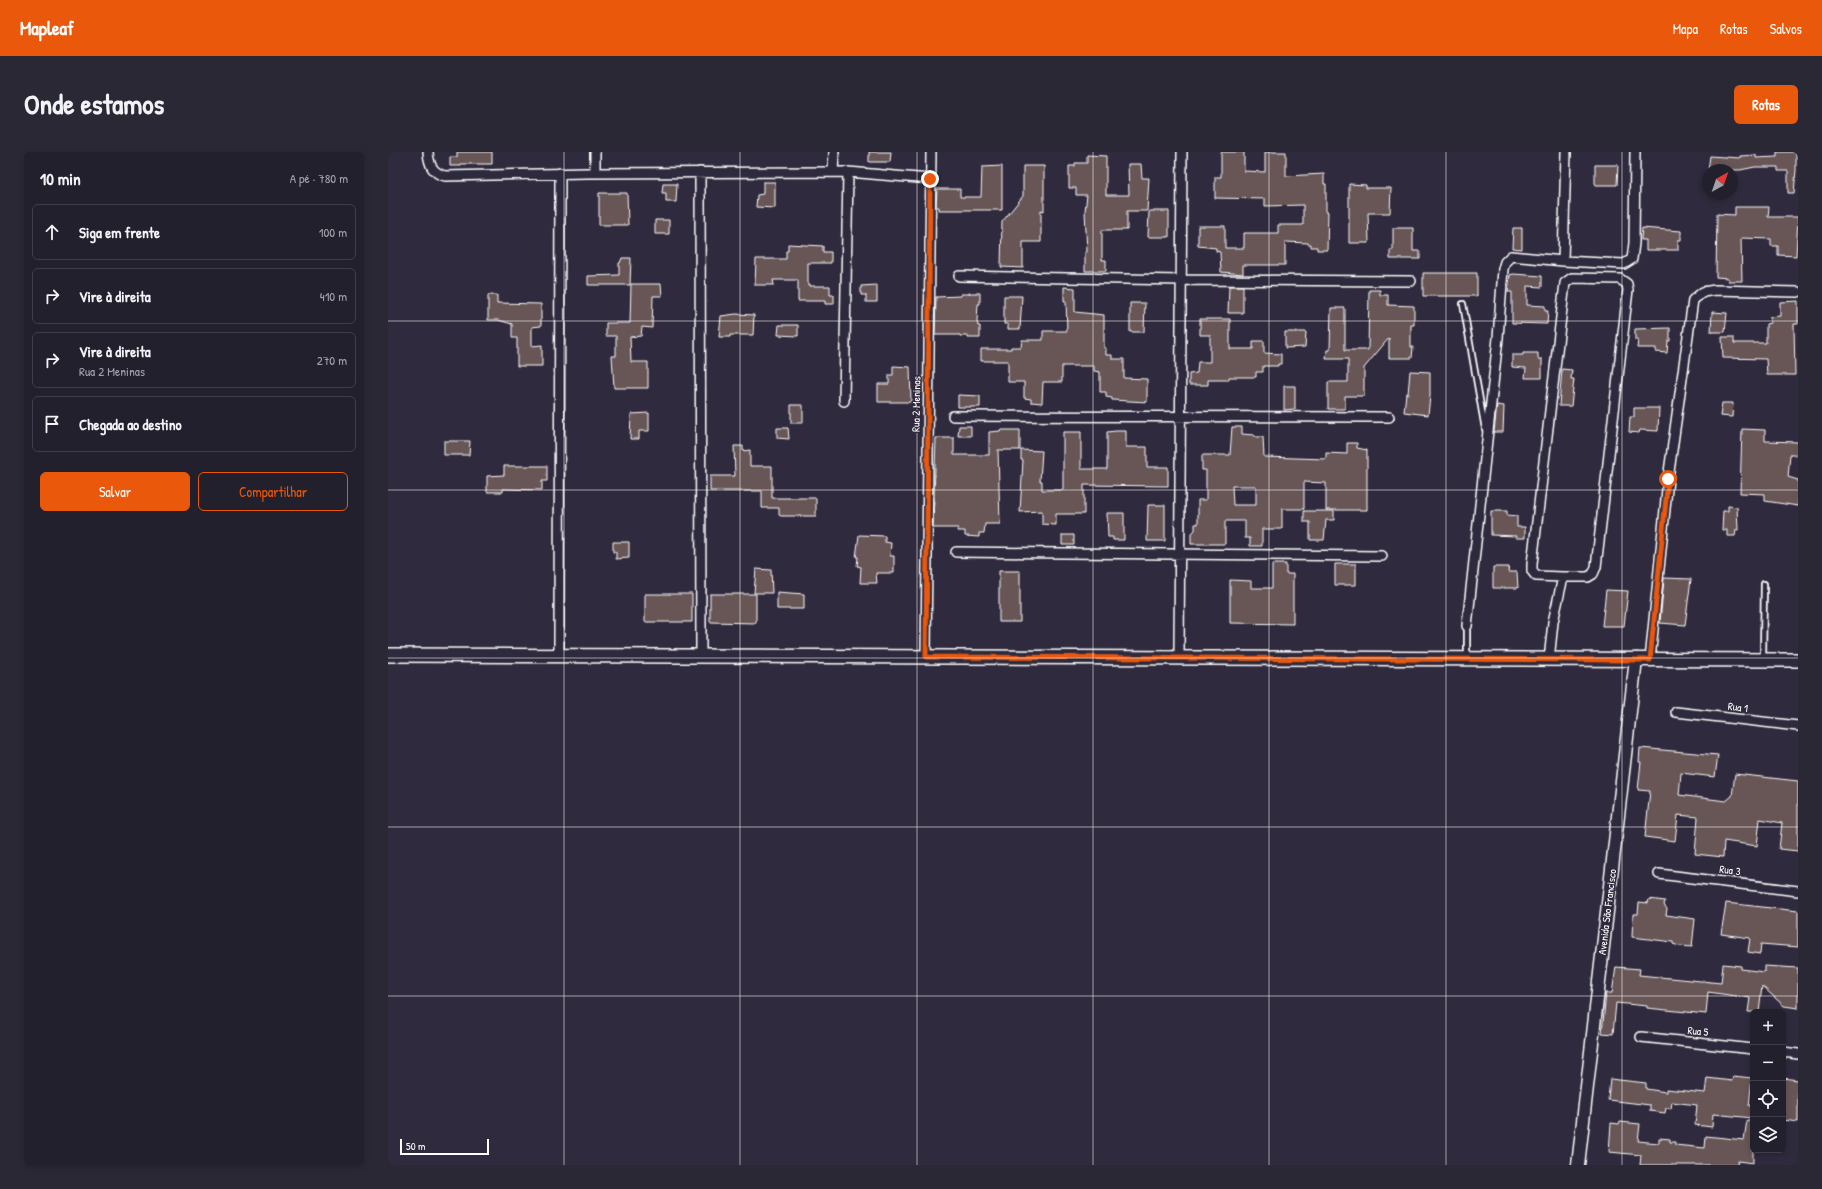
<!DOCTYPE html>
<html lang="pt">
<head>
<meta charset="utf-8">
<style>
  :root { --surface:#23202e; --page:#2b2836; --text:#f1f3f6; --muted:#a3a3aa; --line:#403e4a; --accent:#ea580c }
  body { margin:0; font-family:"Patrick Hand",sans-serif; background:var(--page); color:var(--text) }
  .controls { position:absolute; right:12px; bottom:12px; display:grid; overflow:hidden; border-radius:6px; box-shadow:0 2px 6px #0003 }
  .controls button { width:36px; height:36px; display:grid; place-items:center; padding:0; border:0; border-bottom:1px solid var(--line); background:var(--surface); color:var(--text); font:20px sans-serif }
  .compass { position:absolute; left:1314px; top:12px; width:36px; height:36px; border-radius:50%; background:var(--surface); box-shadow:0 2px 6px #0003; rotate:40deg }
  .scale { position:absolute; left:12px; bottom:10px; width:89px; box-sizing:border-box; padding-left:4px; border:2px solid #fff; border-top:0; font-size:11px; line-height:14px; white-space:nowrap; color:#fff; -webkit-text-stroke:3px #2f2a3d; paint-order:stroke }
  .stop { position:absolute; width:12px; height:12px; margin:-9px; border:3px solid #ea580c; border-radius:50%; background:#fff }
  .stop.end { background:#ea580c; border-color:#fff; box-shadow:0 1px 4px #0008 }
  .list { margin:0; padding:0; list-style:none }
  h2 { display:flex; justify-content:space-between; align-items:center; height:52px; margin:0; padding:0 16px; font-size:17px }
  h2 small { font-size:13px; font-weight:400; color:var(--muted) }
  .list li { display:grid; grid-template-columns:26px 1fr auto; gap:12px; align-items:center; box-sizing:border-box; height:56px; margin:0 8px 8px; padding:0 8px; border:1px solid var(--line); border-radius:6px }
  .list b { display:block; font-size:15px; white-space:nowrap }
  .list p { margin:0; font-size:13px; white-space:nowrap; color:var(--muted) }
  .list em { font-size:13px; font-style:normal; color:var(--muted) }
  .actions { display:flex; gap:8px; padding:12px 16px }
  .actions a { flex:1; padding:9px 0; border:1px solid var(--accent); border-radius:6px; text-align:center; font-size:14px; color:var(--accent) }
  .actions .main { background:var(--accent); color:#fff }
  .icon { flex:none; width:22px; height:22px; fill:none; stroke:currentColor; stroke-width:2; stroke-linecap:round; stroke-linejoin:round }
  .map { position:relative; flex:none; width:1410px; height:1013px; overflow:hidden; border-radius:6px }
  header { display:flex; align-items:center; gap:24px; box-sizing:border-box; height:56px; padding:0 20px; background:var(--accent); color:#fff }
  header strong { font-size:19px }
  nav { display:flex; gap:22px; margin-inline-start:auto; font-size:14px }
  .intro { display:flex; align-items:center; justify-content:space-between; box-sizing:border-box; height:96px; padding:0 24px }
  h1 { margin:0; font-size:28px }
  .button { padding:10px 18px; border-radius:6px; background:var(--accent); color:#fff; font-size:14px; font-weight:700 }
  main { display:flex; gap:24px; padding:0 24px }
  aside { flex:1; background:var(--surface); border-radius:6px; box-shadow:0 2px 6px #0003 }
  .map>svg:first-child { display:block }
</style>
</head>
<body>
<header>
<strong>Mapleaf</strong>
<nav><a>Mapa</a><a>Rotas</a><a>Salvos</a></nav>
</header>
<div class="intro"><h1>Onde estamos</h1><a class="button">Rotas</a></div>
<main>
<aside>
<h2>10 min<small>A pé · 780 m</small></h2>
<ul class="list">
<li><svg class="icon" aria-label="ahead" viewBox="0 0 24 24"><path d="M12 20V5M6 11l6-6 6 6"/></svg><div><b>Siga em frente</b></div><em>100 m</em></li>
<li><svg class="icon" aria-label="right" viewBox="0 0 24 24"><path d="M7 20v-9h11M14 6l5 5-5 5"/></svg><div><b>Vire à direita</b></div><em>410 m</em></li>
<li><svg class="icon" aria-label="right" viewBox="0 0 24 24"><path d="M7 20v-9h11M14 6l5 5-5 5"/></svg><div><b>Vire à direita</b><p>Rua 2 Meninas</p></div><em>270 m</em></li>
<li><svg class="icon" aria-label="arrive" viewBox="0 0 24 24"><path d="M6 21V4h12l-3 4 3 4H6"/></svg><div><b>Chegada ao destino</b></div></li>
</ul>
<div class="actions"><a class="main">Salvar</a><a>Compartilhar</a></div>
</aside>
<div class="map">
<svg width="1410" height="1013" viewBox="0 0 1410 1013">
  <rect width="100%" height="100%" fill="#2f2a3d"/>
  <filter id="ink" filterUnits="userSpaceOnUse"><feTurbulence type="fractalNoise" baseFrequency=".025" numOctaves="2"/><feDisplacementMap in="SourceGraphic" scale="8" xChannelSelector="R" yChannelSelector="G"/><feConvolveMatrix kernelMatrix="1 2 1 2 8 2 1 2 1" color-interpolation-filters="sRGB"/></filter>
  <g filter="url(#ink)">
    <path fill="#685656" stroke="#fff" fill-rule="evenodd" d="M69 0H104V12H73V14H62V5H69Z
      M481 0H503L502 10H481Z
      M833 0H856V19L877 20V0H898V24L936 22V32H938V60H940L939 98H929V95H923V92H920V91L897 90V113H855V122L833 120 832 100 828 99V96L810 94V74H837V96H856V81H890V73H915V53L877 54V47L827 46V25H833Z
      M1389 0H1408V18L1406 41H1400V19H1390V15H1367L1352 18H1320L1322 4 1352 6V4L1368 3V6L1389 5Z
      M699 3 718 4V43H741L740 12H753L754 26H761L759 59H739V78H714V108H718V119H697V100H699L697 59 699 43H688V36H681V14H687V11H699Z
      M1207 13H1230L1229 33H1208L1207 31Z
      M614 14V58H551V55H548L549 37H572V45H593L594 15Z
      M635 14H656V59L653 58V90H635V116L613 115 614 70 635 44Z
      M375 30H387V56L368 55 369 43 375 42Z
      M275 32H289L288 50H278V41H274Z
      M961 32 978 33V36H1003L1002 61H980L981 91H961Z
      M211 41H239L240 73H211Z
      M1347 55H1381L1380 65H1410L1408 104 1390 103V94H1383V87L1353 86 1354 129H1340V126L1328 125 1329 62 1347 63Z
      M761 59H781V85H760Z
      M267 68H281V82H267Z
      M1005 76H1025V99H1032V107H1002V98H1005Z
      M1125 76H1134V97L1124 96Z
      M1254 76 1293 79V88H1290V98H1258V88H1253Z
      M400 92 435 94V100H443V111H420V132H422V134H442V143H446V152H437V149H410V128H385L386 133H367L368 107H398V99H400Z
      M234 106H243L242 133H200V124L231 123V111H232Z
      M1035 121H1089V144H1035Z
      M1125 122 1154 124V135L1139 134V153L1157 154V159H1160L1159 172 1124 171V140H1120L1122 123Z
      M243 132H273L274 144H265L264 176 254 175 253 184 242 185 243 210H260V236H226L224 204H228V184H218V171H242Z
      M489 133V150H478V143H473V134Z
      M841 134H855V161H840Z
      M676 135 687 136V160L716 163V196H718V203H724V207H736V226L759 227V250L724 248V246L718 245V240H712V220L706 219V214H674V230H655L654 251 643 250V247L636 246V230H620V209H593V197H623V195H633L634 188H655V179H679L678 149H676Z
      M981 138H992V143H1000V153L1026 154V173H1023V195H1025L1024 206H1001V186L976 216V244H957V257H940V230H960V207H938L939 198H942L943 156H957V198H980Z
      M581 141H592V152H590L589 169 590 174H592V186H580V184H572V183H547L548 145 573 144V142H581Z
      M100 143H109V151L153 152V174L144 175V194L154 193V214H129V186H124V172L110 168H100Z
      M616 144H634L632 177H620V172H616Z
      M1410 149V172H1406L1407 223H1379L1378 207 1335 206 1334 185H1346V191H1378V172L1382 171V165L1392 164V150Z
      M742 151H757L756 180H742Z
      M1324 160 1339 161 1337 180H1323Z
      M348 162 366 163 365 183H342V185H331L333 164Z
      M812 167H842V197H865V189H876V201L893 202V212H890V214H875V220H868V225H841V228H820V233H801V222L809 221 810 210H822V183H812Z
      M391 173H410V184L390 183Z
      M1282 176V189H1280L1279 201 1268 200V196H1249L1250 188H1247V177Z
      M897 180H918L917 195 897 196Z
      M1135 201H1150V207H1154V226H1137L1138 216 1124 215V203H1135Z
      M505 214 522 215 523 250H490V232H501V223H505Z
      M1174 217 1184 218 1183 227H1186L1183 254H1171Z
      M1022 219 1042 220V244L1040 263 1016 260 1018 241 1020 242Z
      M896 234H907V257L896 258Z
      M570 243 592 244V255H570Z
      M1334 251H1345L1344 265 1332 264Z
      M403 253H415V271H403Z
      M1109 253 1116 254 1115 280H1106Z
      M1246 256H1271L1270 279 1252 278 1251 281 1241 280 1242 265H1246Z
      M261 261V279H251V287H242L243 262Z
      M571 274H583V284H570Z
      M844 275H854V282L866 283 868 285H875L876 305 938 307V301L959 302V291H969V296L979 298V358H938V331L916 330V357H894V377H874V394H862V386H857V369H837V392H803V382L807 378V372H810V348H818V318H814V303H842ZM844 334H868V353H845Z
      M389 276H400L401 287 389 286Z
      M1354 277 1377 278V289L1410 290V303H1402L1400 325 1410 328V354L1377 349V342L1352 341Z
      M612 278H632V298H610L612 372H597L596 381H591V385L577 384V379H570V376H545L548 286H566V303H601V280L612 279Z
      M728 279H738V295H759V315H780V334L696 333V362H668V373L654 372V359L632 360 635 308H633V298L654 299 652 329H654V338H675V280H693V317H719V280Z
      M56 289H82L81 303H56Z
      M346 294H355V299L362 298V314H384V346H428V364H393L391 363V356H374V339H322V324H347Z
      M116 314H159V329H154V338L115 337V340H99V324L116 323Z
      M760 353H777V389H759Z
      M1340 354 1349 355 1350 378H1348L1347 384H1339V378H1334L1335 359H1340Z
      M916 359H946V368H938L936 388H922V370H916Z
      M1103 359H1119V363L1129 364V375H1137V386H1128V384L1103 383Z
      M719 361H736V388H725V385H720Z
      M471 383 497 384V390L503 391 502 404H506V421H488L489 431H472L473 415 469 414 470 405H468Z
      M674 383H686V393H674Z
      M225 390H241V406L228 407V400H225Z
      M884 412H898V422H905V472L842 471V428L863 429V436H884Z
      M947 412H968V433H947Z
      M1105 415H1121L1120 420H1129L1130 436H1105Z
      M368 417 383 418 384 441H366Z
      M611 419H632V470H611Z
      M1276 426 1303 427 1297 473 1272 471Z
      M1218 438 1240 439 1236 474H1214Z
      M389 440 416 442V457H389Z
      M257 442H304V470H257Z
      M322 442H368V471L322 470Z
      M1252 596 1330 603 1327 625 1293 621 1291 643 1338 649 1344 644 1347 622 1410 629V699L1391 697 1394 671 1372 667 1369 694 1336 689 1335 705 1307 702 1310 665 1290 663 1287 689 1257 685 1262 639 1250 638 1253 610H1251Z
      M1261 747 1277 749 1276 753 1279 757 1278 763 1307 767 1304 795 1291 794 1285 792V790L1244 785 1245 762H1250L1251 750 1260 751Z
      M1338 751 1410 759V795L1373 792 1372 802 1360 800 1362 786 1333 782Z
      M1335 812 1353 814V817L1376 820V814L1410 816V856L1396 854 1374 834 1371 860H1360L1362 846 1320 840 1318 862 1259 856V854L1228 851 1225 882 1214 881 1218 841H1224L1228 815 1252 817 1251 823 1333 831Z
      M1345 924 1364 926 1361 954H1365V966L1325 962 1324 975 1307 973 1309 953 1284 950 1283 957 1278 956 1277 961 1262 959V953L1220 948 1222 927 1258 931V937L1278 940V937L1317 941 1319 926 1344 929Z
      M1395 926 1410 928V970L1395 968Z
      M1359 968H1365V1011L1350 1009 1349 1013H1252L1253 1003 1221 1000 1223 971 1231 972 1232 970 1252 972 1250 989 1271 991V986L1282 987V990H1287V993L1317 996 1318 984 1356 988Z"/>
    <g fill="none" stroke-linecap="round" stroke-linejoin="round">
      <g stroke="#fff" stroke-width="8">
        <path id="service" d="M1075 152 1097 277
          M1079 505V474
          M1375 506 1376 432"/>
      </g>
      <g stroke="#fff" stroke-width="12">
        <path id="minor" d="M40 0C41 12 44 21 57 24L199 21 460 20 542 27
          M207 0V21
          M312 20 313 504
          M445 20 446 0
          M1175 109 1178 0
          M571 124 793 128 1023 129
          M456 249 460 20
          M565 264 1001 265
          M568 400 994 404
          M1079 474 1110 186 1115 117 1117 110 1123 104 1175 109 1236 112 1244 107 1246 91 1247 0
          M171 503 172 21
          M538 505 543 0
          M791 505 794 0
          M1161 508 1165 470 1175 425H1200L1205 422 1208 415 1240 138 1239 132 1232 127 1184 126 1177 131 1144 412V419L1148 424 1175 425
          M1262 508 1280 327 1305 148 1315 140 1327 138 1410 140
          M1288 560 1410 574
          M1271 722 1410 739
          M1253 885 1365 897
          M1395 900 1410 902"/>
      </g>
      <g stroke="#fff" stroke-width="15">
        <path id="tertiary" d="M1190 1013 1248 507"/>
      </g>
      <g stroke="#fff" stroke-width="16">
        <path id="secondary" d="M0 503 1410 508"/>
      </g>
      <use href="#service" stroke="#2f2a3d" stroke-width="4.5"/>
      <use href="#minor" stroke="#2f2a3d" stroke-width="9"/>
      <use href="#tertiary" stroke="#2f2a3d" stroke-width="12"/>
      <use href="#secondary" stroke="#2f2a3d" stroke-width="13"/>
    </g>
  </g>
  <g fill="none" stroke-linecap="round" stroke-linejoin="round" filter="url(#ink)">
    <path stroke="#ea580c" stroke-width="5" d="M542 27 538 505 1262 508 1280 327"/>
  </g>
  <path fill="none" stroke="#fff" stroke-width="1" stroke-opacity="0.55" d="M176 0V1013M352 0V1013M529 0V1013M705 0V1013M881 0V1013M1058 0V1013M1234 0V1013M0 169H1410M0 338H1410M0 506H1410M0 675H1410M0 844H1410"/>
  <g text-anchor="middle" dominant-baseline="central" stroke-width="3" stroke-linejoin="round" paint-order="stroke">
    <g font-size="11" fill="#fff" stroke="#2f2a3d">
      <text transform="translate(528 252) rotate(-89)">Rua 2 Meninas</text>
      <text transform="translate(1350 555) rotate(7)">Rua 1</text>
      <text transform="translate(1342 718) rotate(7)">Rua 3</text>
      <text transform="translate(1219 760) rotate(-83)">Avenida São Francisco</text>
      <text transform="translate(1310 879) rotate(6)">Rua 5</text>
    </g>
  </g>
</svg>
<div class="controls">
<button>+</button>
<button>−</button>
<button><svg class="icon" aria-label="locate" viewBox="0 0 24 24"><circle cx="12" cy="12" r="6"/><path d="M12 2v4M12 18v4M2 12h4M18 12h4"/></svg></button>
<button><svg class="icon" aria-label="layers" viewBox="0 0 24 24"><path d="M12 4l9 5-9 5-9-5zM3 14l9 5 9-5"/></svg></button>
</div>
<svg class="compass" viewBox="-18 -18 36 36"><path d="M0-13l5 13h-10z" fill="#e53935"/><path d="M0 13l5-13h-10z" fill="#a3a3aa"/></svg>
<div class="scale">50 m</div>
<div class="stop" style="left:1280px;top:327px"></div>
<div class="stop end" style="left:542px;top:27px"></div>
</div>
</main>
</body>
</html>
